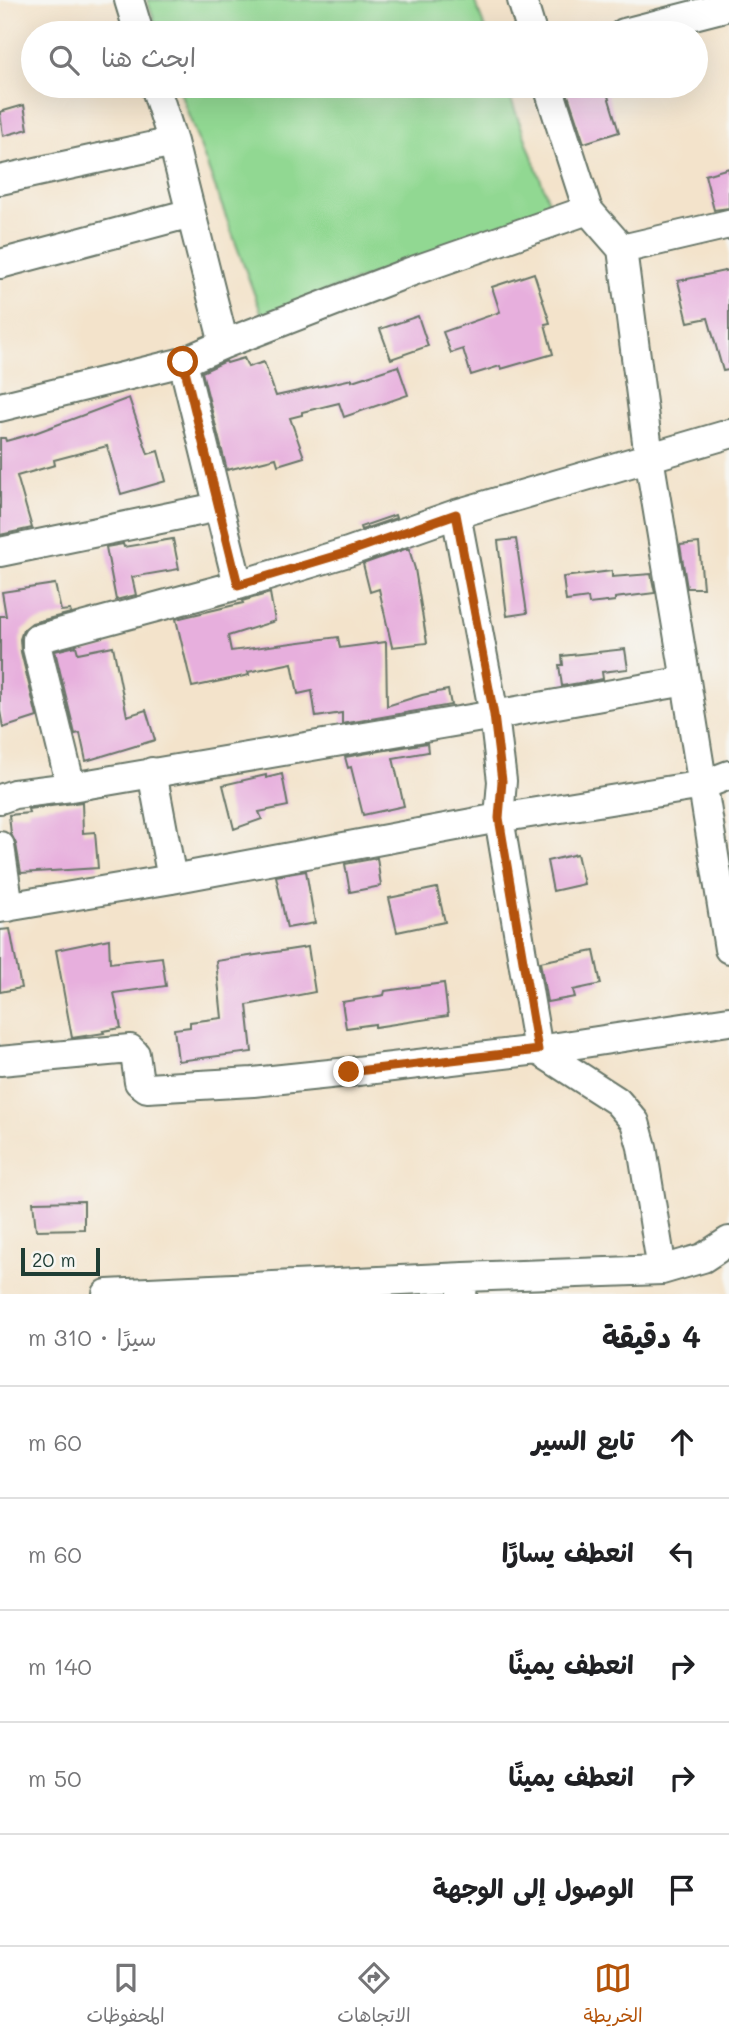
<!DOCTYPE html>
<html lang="ar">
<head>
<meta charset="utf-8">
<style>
  :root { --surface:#fff; --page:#f2f2f2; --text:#202124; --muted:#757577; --line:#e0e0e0; --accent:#b45309 }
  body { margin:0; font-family:Mali,"Playpen Sans Arabic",sans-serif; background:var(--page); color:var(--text); direction:rtl }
  .scale { position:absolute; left:21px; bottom:18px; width:79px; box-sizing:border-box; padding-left:7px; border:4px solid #1f3d34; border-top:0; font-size:19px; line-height:24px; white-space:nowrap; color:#1f3d34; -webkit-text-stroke:5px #f6f6f2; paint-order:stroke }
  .stop { position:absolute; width:21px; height:21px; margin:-16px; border:5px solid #b45309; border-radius:50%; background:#fff }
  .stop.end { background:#b45309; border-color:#fff; box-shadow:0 2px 7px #0008 }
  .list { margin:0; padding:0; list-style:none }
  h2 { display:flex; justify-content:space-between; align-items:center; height:91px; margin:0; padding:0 28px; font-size:30px }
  h2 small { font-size:23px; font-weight:400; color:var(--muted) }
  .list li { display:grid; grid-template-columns:46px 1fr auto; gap:21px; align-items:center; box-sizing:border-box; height:112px; padding:0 28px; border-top:2px solid var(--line) }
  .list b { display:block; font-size:26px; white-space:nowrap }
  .list em { font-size:23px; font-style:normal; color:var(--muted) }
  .icon { flex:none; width:38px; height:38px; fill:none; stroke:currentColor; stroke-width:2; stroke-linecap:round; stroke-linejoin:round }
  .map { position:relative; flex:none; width:729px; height:1294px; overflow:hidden; direction:ltr }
  .search { position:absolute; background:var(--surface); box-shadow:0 7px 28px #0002; left:21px; right:21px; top:21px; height:77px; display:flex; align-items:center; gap:18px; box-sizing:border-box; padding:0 24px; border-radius:38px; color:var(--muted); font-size:26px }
  .sheet { height:651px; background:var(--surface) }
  nav { display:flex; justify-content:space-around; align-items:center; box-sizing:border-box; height:98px; border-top:2px solid var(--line); background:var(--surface); font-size:19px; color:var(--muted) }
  nav a { display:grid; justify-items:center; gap:4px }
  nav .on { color:var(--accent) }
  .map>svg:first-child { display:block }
</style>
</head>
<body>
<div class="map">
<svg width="729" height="1294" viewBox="0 0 729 1294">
  <rect width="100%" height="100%" fill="#f6f6f2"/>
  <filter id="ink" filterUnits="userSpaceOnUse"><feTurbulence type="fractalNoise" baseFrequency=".0143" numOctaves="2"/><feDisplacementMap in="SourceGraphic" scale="14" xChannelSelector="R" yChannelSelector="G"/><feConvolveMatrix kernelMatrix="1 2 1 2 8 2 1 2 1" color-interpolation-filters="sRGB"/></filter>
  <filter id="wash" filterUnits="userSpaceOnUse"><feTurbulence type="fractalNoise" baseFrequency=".00686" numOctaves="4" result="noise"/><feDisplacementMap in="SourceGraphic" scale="28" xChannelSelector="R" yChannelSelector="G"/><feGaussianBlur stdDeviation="1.57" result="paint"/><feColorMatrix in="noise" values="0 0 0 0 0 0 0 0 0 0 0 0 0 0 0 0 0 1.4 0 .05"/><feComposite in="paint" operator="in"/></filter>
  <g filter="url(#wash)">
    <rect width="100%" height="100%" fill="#f3e3cb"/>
    <path fill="#91d892" stroke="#588a63" stroke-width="2" d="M147 0H474L487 33H159Z
      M178 86H506L552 210 262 315Z"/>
    <g id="blocks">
      <path fill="#e7afdd" d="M565 86H605L619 132 584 143Z
        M24 105 28 129 3 136 0 112Z
        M729 168V208L714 210 705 175Z
        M729 270V370L723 371 708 318 688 322 678 281Z
        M534 273 550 323 545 324 553 354 501 369 500 366 471 375 463 349 451 353 443 332 500 312 492 287Z
        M418 316 428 346 391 359 380 329Z
        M244 358 248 367 264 362 276 396 352 379V381L398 366 408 395 344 417 339 403 302 412V415L290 418 304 457 278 465 276 458 227 470 202 372 226 361 227 363Z
        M129 398 148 454 158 451 166 481 121 494 107 446 54 460 55 465 17 476 32 528 0 535V438H5L6 441 35 433Z
        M395 515 396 518 361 530 360 527Z
        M173 539 179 569 132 577 136 595 116 600 106 547 123 544 124 547Z
        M516 539 527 613 507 616 498 541Z
        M699 543 703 588H687L680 545Z
        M405 549H409L415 569 427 643 392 647 379 589 370 592 363 564Z
        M612 571V577L651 574 655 593 615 598V601L589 604 588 598 566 601 563 577Z
        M55 584 61 611 70 610 71 613 32 623 23 630 20 639 21 652 37 717 3 728 0 711V616H6L2 592Z
        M270 593 275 621 228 636 231 651 338 637 340 648 386 642 387 706 422 695 448 690 451 705 342 724V713L316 717 312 691 298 694 292 663 248 672 249 675 192 687 176 619 243 603 242 601Z
        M76 646 78 653 113 646 127 716 146 710 155 740 86 761 80 733 75 734 55 651Z
        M625 649 628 669 602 672 603 679 562 686 559 665H563L562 656Z
        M427 743 428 752 393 758 404 806 363 815 351 767 348 768 345 757Z
        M282 774 288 806 259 812 262 819 234 829 223 785 266 775V778Z
        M82 802 83 833 95 832 98 868 21 873 16 844 11 834 9 815 29 813 28 809Z
        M577 854 584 884 553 891 547 861Z
        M377 858 381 886 350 892 345 864Z
        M306 871 315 923 287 928 276 876Z
        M437 888 445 922 397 932 389 898Z
        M10 929 21 988 0 992V930Z
        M109 939 110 963 162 957 166 986 114 993 121 1028 103 1031 104 1033 72 1038 56 950Z
        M308 947 315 992 247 1005 252 1052 178 1061 174 1029 190 1027V1022L222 1018 216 961Z
        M594 951 601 984 573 990 575 997 547 1002 540 962Z
        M444 983 448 1016 375 1027V1024L346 1028 342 1002 384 995 385 991Z
        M84 1201V1229L36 1230 33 1202Z"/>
    </g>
  </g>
  <g filter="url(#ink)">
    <use href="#blocks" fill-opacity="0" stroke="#697769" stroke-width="2"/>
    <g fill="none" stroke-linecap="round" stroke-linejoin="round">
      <g stroke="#697769" stroke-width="32">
        <path id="minor" d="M129 0 139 33
          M522 0 532 33
          M624 33 729 6
          M155 86 173 142 224 344
          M548 86 588 210 622 249 649 457 686 681 494 715 502 781 499 818 538 1050 617 1101 635 1122 642 1147 662 1270
          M0 180 173 142
          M622 249 729 224
          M0 264 191 213
          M183 362 238 585
          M0 407 183 362 224 344 410 272 588 210
          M0 552 218 507
          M686 681 729 949
          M152 772 172 879
          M71 787 37 648V639L238 585 348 552 456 514 729 434
          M0 799 14 794 71 787 494 715 456 514
          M0 846 9 907
          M0 908 172 879 499 818 703 785 729 775
          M0 1061 130 1049 135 1054 139 1082 147 1088 253 1082 349 1072 538 1050 729 1021
          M107 1294 464 1277
          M462 1294 464 1277 662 1270 703 1258 729 1241"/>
      </g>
      <use href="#minor" stroke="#fff" stroke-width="28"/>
    </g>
  </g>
  <g fill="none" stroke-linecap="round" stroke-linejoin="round" filter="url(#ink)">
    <path stroke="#b45309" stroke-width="9" d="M183 362 238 585 348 552 456 514 494 715 502 781 499 818 538 1050 349 1072"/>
  </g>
</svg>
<div class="scale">20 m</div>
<div class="stop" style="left:183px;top:362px"></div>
<div class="stop end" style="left:349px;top:1072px"></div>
<div class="search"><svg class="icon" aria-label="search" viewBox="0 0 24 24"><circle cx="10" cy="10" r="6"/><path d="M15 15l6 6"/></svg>ابحث هنا</div>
</div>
<section class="sheet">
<h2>4 دقيقة<small>سيرًا · 310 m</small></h2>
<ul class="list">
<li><svg class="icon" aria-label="ahead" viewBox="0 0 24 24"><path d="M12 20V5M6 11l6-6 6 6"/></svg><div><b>تابع السير</b></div><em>60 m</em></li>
<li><svg class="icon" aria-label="left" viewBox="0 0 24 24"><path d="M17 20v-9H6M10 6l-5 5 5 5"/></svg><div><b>انعطف يسارًا</b></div><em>60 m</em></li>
<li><svg class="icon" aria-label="right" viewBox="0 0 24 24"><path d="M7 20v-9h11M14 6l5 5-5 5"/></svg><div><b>انعطف يمينًا</b></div><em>140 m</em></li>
<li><svg class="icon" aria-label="right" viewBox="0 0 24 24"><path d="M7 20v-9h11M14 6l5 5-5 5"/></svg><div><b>انعطف يمينًا</b></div><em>50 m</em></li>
<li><svg class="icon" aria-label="arrive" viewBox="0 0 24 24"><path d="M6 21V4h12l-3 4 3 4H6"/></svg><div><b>الوصول إلى الوجهة</b></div></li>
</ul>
</section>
<nav>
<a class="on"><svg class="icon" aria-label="map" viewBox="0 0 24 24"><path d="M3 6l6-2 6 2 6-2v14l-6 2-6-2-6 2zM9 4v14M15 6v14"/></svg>الخريطة</a>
<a><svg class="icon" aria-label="directions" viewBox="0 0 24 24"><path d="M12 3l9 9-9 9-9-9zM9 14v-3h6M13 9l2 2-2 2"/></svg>الاتجاهات</a>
<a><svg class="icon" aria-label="saved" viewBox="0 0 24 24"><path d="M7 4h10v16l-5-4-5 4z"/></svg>المحفوظات</a>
</nav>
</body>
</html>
